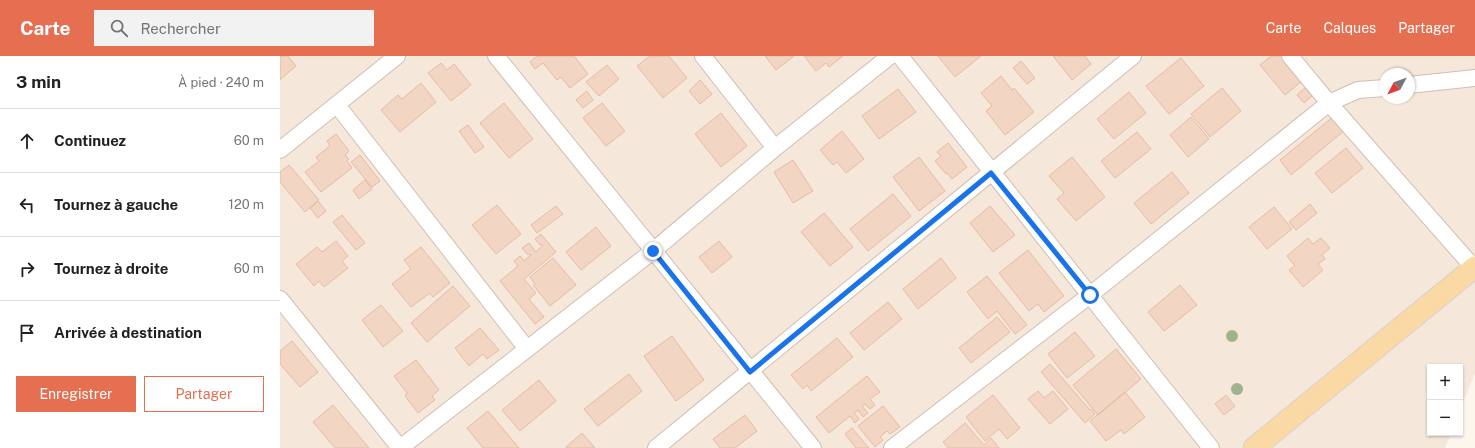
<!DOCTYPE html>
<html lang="fr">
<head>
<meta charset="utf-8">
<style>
  :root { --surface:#fff; --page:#f2f2f2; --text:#202124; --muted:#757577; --line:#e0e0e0; --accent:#e76f51 }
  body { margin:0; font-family:"Public Sans",sans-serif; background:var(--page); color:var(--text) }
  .controls { position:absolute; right:12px; bottom:12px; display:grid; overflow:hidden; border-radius:0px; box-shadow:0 1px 3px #0004 }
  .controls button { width:36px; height:36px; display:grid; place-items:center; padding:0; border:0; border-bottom:1px solid var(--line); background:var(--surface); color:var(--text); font:20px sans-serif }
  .compass { position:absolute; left:1099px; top:12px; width:36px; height:36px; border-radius:50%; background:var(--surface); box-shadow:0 1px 3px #0004; rotate:229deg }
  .stop { position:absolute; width:12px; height:12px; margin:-9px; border:3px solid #1a73e8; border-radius:50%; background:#fff }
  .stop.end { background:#1a73e8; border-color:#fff; box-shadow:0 1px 4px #0008 }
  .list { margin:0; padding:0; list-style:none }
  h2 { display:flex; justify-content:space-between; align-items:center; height:52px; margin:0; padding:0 16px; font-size:17px }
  h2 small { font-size:13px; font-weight:400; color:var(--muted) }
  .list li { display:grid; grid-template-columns:26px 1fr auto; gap:12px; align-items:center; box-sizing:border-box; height:64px; padding:0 16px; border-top:1px solid var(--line) }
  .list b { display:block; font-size:15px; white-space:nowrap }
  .list em { font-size:13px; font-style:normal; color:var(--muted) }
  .actions { display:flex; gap:8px; padding:12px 16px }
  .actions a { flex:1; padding:9px 0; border:1px solid var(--accent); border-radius:0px; text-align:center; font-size:14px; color:var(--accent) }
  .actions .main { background:var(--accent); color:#fff }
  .icon { flex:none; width:22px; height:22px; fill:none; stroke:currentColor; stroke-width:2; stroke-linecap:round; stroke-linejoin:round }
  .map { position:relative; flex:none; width:1195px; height:392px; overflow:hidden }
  header { display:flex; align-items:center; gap:24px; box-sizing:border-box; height:56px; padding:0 20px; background:var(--accent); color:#fff }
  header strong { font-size:19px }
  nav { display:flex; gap:22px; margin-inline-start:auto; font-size:14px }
  .search { width:280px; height:36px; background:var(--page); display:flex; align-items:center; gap:10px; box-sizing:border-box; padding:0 14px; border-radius:0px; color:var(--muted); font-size:15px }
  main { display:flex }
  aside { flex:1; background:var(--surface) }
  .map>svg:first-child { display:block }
</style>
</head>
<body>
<header>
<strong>Carte</strong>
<div class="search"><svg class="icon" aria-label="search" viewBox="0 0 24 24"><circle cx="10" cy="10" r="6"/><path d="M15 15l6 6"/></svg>Rechercher</div>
<nav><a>Carte</a><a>Calques</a><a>Partager</a></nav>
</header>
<main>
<aside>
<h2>3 min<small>À pied · 240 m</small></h2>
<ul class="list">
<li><svg class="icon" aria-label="ahead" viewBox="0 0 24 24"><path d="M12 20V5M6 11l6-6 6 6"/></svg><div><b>Continuez</b></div><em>60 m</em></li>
<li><svg class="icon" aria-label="left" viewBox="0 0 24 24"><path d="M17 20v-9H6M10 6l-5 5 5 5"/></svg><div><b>Tournez à gauche</b></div><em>120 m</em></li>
<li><svg class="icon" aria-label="right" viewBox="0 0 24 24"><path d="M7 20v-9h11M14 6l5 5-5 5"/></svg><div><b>Tournez à droite</b></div><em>60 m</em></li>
<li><svg class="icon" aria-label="arrive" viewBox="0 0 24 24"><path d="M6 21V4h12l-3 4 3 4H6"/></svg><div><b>Arrivée à destination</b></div></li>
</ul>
<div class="actions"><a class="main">Enregistrer</a><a>Partager</a></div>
</aside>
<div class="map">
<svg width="1195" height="392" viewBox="0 0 1195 392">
  <rect width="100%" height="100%" fill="#fdf6ec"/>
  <path fill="#f5e8da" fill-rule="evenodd" d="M0 0H1195V317L1180 354V311H1150V377H1171L1165 392H0ZM1105 18H1129V42H1105Z"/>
  <path fill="#f3d5c3" stroke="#e6bba3" d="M0 0H8L16 10 0 24Z
    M257 0 260 1 262 0H294L308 18 290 32 281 21 277 24 263 7 255 13 250 6Z
    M370 0H389L407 22 383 42 357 10Z
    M485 0H514L496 14Z
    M524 0H563L549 11 546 7 536 15Z
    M658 0H701L675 21Z
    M773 0H805L811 8 792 24Z
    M991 0H1002L1022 25 1005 39 980 9Z
    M901 2 924 30 889 58 866 30Z
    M741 5 755 22 747 28 733 12Z
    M161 7 167 14 174 8 191 29 171 45 148 17Z
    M327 9 339 23 319 40 306 26Z
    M721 20 732 34 734 32 754 56 725 79 706 55 712 50 701 37Z
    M420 24 432 38 420 48 409 35Z
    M141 27 156 46 120 76 101 54 118 39 122 43Z
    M942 32 961 55 930 81 911 58Z
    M1025 32 1032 40 1024 47 1017 39Z
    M618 33 636 56 599 83 582 60Z
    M307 35 313 44 303 52 296 44Z
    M849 36 866 57 834 83 817 63Z
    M224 47 253 83 229 102 200 67Z
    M322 47 345 75 326 90 303 62Z
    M441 57 467 90 441 111 415 78Z
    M1054 60 1065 74 1011 119 1000 104Z
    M911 61 929 83 908 101 890 79Z
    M188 69 204 91 195 97 179 75Z
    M562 75 584 103 566 117 557 106 553 109 540 94Z
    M857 76 871 93 835 122 821 105Z
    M56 78 69 95 65 99 69 103 67 105 72 112 41 136 25 116 39 105 36 101 50 90 47 85Z
    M668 87 687 111 672 123 667 117 666 118 655 105 661 100 657 96Z
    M1066 92 1083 112 1052 137 1035 117Z
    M80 99 100 125 92 131 71 106Z
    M639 101 665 135 639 155 613 121Z
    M792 101 825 141 796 165 777 143 784 137 769 120Z
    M513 104 533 135 513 147 494 116Z
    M9 109 39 144 25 156 0 126V116Z
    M892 116 909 137 871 168 854 147Z
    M85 124 92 133 79 143 73 134Z
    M613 138 631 160 588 195 570 173Z
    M38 145 46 155 38 162 30 152Z
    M1030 148 1037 157 1016 174 1009 166Z
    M217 149 241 178 216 198 192 169Z
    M276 150 283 158 257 177 251 169Z
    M710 150 735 179 713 196 690 167Z
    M994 151 1012 173 987 193 969 171Z
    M544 157 573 191 550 210 521 176Z
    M62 159 85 187 76 194 53 166Z
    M316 171 331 190 301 214 286 196Z
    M261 178 276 196 244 223 256 237 249 243 264 261 255 268 220 225 238 210 234 205 240 200 244 205 251 199 250 198 248 199 242 192 249 187 256 196 263 189 262 188 260 189 255 183Z
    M1028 182 1033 188 1041 182 1050 192 1042 199 1045 203 1038 208 1043 214 1023 231 1009 214 1015 210 1007 200Z
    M56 185 68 200 62 205 68 212 44 231 39 225 34 230 16 208 37 191 42 196Z
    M439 185 452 201 432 217 419 201Z
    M141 191 170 227 153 241 150 237 131 251 112 228 131 213 124 204Z
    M748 194 784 240 764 256 758 248 749 255 719 217Z
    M273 202 296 229 270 250 253 229 255 228 250 221Z
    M661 202 676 222 638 253 623 233Z
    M707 220 747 269 735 278 717 255 708 263 687 236Z
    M900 229 917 249 884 275 868 256Z
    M173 230 190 250 147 286 131 267Z
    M608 246 622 263 584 294 570 277Z
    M101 249 123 275 103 291 82 264Z
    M717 261 730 276 691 307 679 292Z
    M200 272 219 294 207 303 203 298 189 310 175 292Z
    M795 276 815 300 787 322 768 298Z
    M392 280 424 324 396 345 364 300Z
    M557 282 573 301 531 335 527 329 523 333 511 319Z
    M12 285 38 316 20 331 0 308V295Z
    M836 293 861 323 818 359 793 329Z
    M136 304 159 334 152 340 155 344 138 357 125 340 127 337 114 320Z
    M770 308 810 354 811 353 815 358 805 367 761 316Z
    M349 318 362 335 318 370 304 353Z
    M587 320 600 336 590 343 595 349 590 353 585 348 582 350 588 357 583 361 578 354 574 357 579 363 575 367 570 360 549 377 536 361Z
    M259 324 276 345 240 375 222 354Z
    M758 335 764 342 773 335 788 353 770 368 748 343Z
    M845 336 865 361 844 378 841 374 826 385 810 365Z
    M713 339 740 372 727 383 719 373 705 385 686 361Z
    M946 339 955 350 944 359 935 348Z
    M53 349 89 392H55L33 366Z
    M603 350 620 371 610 378 607 375 600 381 603 384 595 391 578 370Z
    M208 355 239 392H203L187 372Z
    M465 359 477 375 455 392H440L433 383Z
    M685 367 704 389 711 382 719 392H668L663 386Z
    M572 372 589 392H576L565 378Z
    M302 377 315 392H286V391Z"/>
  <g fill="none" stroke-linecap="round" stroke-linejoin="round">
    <g stroke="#d1beb0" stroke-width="18">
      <path id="minor" d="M216 0 533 392
        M423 0 495 92
        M620 0 931 392
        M1010 0 1049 47 1194 212
        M1129 29 1195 22
        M57 49 247 293
        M0 94 117 0
        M0 243 120 392
        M120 392 373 195 495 92 610 0
        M376 392 853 0
        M612 392 810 239 1049 47 1078 34 1105 32"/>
    </g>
    <g stroke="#dad1cd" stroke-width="23">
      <path id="major" d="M974 392 1195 211"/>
    </g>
    <use href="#minor" stroke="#fff" stroke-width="16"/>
    <use href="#major" stroke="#fbd9a5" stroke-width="21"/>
  </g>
  <g fill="#a0b28e">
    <circle cx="952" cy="280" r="6"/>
    <circle cx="957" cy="333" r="6"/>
  </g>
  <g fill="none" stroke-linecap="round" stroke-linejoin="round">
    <path stroke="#1a73e8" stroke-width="5" d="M373 195 470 316 711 117 810 239"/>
  </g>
</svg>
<div class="controls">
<button>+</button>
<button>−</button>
</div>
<svg class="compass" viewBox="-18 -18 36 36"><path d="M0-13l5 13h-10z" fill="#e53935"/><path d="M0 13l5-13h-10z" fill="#757577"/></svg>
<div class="stop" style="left:810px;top:239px"></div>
<div class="stop end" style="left:373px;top:195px"></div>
</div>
</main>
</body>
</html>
